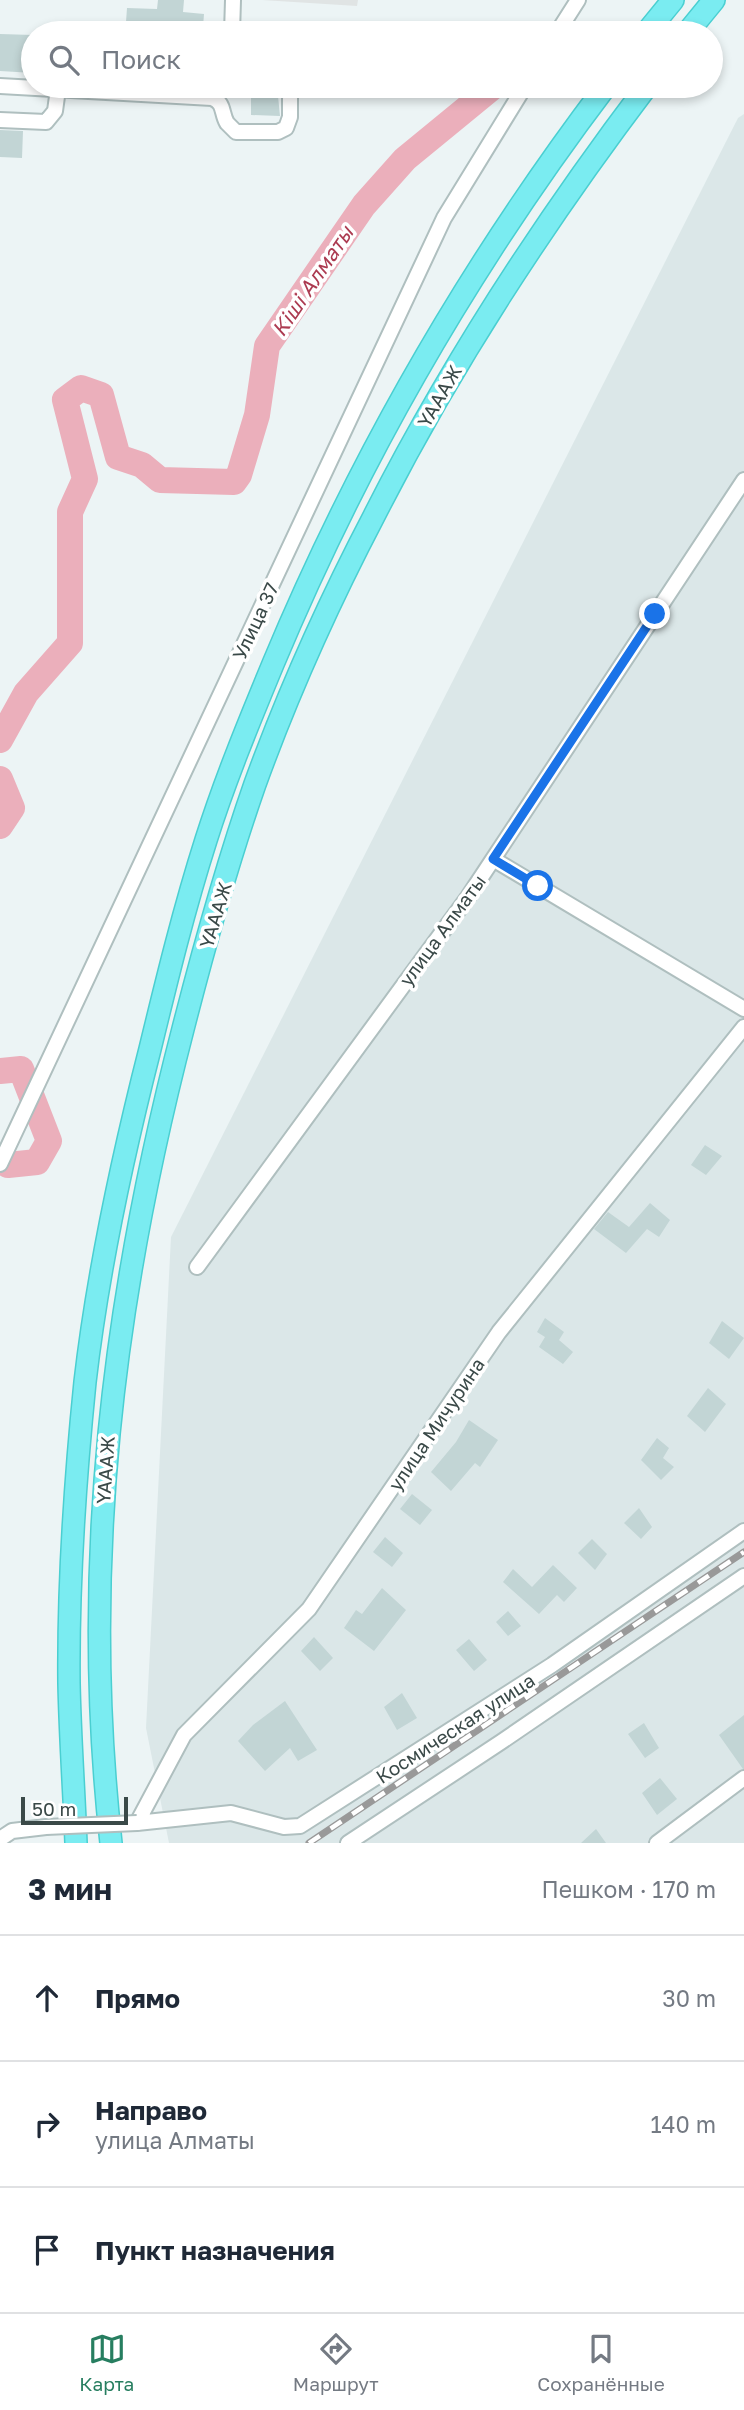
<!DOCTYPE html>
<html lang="ru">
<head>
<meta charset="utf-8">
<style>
  :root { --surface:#fff; --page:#f2f2f3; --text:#1f2937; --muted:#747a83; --line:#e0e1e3; --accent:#277e60 }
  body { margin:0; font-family:"Golos Text",sans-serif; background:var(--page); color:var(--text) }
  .scale { position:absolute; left:21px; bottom:18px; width:107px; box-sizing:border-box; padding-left:7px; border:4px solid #3a4948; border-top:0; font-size:19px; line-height:24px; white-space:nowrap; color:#3a4948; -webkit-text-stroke:5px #fff; paint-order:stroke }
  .stop { position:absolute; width:21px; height:21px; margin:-16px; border:5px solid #1a73e8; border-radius:50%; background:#fff }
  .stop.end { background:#1a73e8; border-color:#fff; box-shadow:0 2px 7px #0008 }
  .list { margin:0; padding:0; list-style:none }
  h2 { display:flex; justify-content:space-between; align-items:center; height:91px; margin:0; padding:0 28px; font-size:30px }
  h2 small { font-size:23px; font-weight:400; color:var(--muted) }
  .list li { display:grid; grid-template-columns:46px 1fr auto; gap:21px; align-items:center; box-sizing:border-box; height:126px; padding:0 28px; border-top:2px solid var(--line) }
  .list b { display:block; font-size:26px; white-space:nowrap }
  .list p { margin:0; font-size:23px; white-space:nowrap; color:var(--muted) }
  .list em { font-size:23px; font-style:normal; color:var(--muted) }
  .icon { flex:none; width:38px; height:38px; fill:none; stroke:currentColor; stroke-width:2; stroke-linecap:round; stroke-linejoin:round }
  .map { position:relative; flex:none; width:744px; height:1843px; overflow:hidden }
  .search { position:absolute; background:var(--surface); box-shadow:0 4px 10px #0003; left:21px; right:21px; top:21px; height:77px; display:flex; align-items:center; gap:18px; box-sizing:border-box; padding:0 24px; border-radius:38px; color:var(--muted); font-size:26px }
  .sheet { height:469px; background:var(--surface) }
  nav { display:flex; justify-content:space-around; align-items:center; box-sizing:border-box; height:98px; border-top:2px solid var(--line); background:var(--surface); font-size:19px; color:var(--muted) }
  nav a { display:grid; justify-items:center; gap:4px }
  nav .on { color:var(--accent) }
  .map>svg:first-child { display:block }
</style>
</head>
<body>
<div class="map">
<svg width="744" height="1843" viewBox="0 0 744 1843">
  <rect width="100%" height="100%" fill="#ecf4f5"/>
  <path fill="#dbe7e8" d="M744 114V1843H169L146 1728 171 1237 738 118Z"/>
  <path fill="#e0e4e4" d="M262 0H358L357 6Z"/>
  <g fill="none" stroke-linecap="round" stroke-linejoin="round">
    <path stroke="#ebafbb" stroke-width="26" d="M0 740 26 693 70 643V512L85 479 65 400 81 388 101 395 118 457 142 465 160 480 234 482 239 475 257 415 267 346 364 205 405 159 494 86
      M0 779 12 808 0 826
      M0 1071 21 1069 49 1141 37 1162 8 1165 0 1161"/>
  </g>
  <path fill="#c2d5d5" d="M158 0H184L183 12 204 14 203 27 126 22 127 8 157 9Z
    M0 34 33 35V73L0 71Z
    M239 86H277L280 116 251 115V95Z
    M0 130 23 131 22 158 0 157Z
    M705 1145 722 1156 706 1175 691 1165Z
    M650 1203 670 1220 659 1237 647 1229 626 1253 594 1229 608 1212 629 1227Z
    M545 1318 564 1332 559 1340 573 1352 563 1364 539 1347 545 1337 537 1332Z
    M722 1321 744 1338 729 1359 709 1343Z
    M708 1388 726 1404 705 1432 687 1416Z
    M469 1420 498 1440 480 1467 475 1463 451 1491 431 1472 456 1442Z
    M657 1438 669 1448 663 1458 674 1467 661 1480 641 1460Z
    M412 1494 432 1510 420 1525 400 1509Z
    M639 1508 652 1527 641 1539 624 1523Z
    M385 1537 403 1553 392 1567 373 1552Z
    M592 1539 607 1554 595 1570 578 1553Z
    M553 1565 577 1588 564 1602 557 1595 539 1614 503 1582 513 1569 532 1587Z
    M382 1588 406 1610 374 1651 344 1628 356 1610 362 1614Z
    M508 1611 521 1626 508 1636 496 1622Z
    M314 1637 333 1658 320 1671 301 1651Z
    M469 1639 487 1660 474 1671 456 1650Z
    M402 1693 417 1718 397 1730 384 1707Z
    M285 1701 317 1750 298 1761 290 1748 265 1771 238 1741 253 1725Z
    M744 1715V1769H743L719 1735Z
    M644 1723 659 1748 645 1758 628 1734Z
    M660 1778 677 1799 657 1815 642 1793Z
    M596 1829 606 1843H581Z"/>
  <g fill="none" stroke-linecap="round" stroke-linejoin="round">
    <g stroke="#afbfbf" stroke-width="18">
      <path id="minor" d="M232 33 233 0
        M557 33 578 0
        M0 86 212 98C225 103 221 113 227 123 230 126 233 129 236 132H278L286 128 290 117V86
        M0 120 46 122 55 111 58 89
        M493 859 744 1009
        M0 1164 444 218 525 86
        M197 1267 468 897 744 480
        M137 1823 184 1735 309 1609 499 1332 744 1027
        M137 1823 231 1813 284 1827 300 1826 552 1665 744 1531
        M0 1839 12 1831 46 1827
        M348 1843 501 1742 744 1576
        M657 1843 744 1778"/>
    </g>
    <g stroke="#4acfd1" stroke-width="24">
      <path id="highway" d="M646 33 673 0
        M687 33 714 0
        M76 1843C74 1790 70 1736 69 1683 68 1583 75 1481 85 1382 98 1269 122 1159 150 1049 167 979 184 909 206 840 225 780 249 722 273 664 359 458 471 264 606 86
        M111 1843C80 1564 113 1299 183 1029 204 947 227 864 255 784 288 693 329 602 374 516 451 364 544 222 647 86"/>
    </g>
    <use href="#minor" stroke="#fff" stroke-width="14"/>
    <use href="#highway" stroke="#7aecf1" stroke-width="21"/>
    <g stroke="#999" stroke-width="7">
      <path id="rail" d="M309 1843 744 1552"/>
    </g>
    <use href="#rail" stroke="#fff" stroke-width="4.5" stroke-dasharray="13" stroke-linecap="butt"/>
    <g stroke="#afbfbf" stroke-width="18" stroke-linecap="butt">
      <path id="minor-bridge" d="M46 1827 137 1823"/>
    </g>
    <use href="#minor-bridge" stroke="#fff" stroke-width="14"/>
  </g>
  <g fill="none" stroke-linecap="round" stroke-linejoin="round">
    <path stroke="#1a73e8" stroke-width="9" d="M538 886 493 859 655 614"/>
  </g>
  <g text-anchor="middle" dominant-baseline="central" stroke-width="7" stroke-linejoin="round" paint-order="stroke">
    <g font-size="19" fill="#3a4948" stroke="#fff">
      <text transform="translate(439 396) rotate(-60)">ҮАААЖ</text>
      <text transform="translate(255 621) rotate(-65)">Улица 37</text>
      <text transform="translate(215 915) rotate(-73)">ҮАААЖ</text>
      <text transform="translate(442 930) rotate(-54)">улица Алматы</text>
      <text transform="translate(436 1424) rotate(-56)">улица Мичурина</text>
      <text transform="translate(105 1470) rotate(-86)">ҮАААЖ</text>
      <text transform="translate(455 1728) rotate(-33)">Космическая улица</text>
    </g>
    <g font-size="21" font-style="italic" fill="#ac3b51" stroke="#fff">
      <text transform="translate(312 281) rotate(-56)">Кіші Алматы</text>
    </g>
  </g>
</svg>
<div class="scale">50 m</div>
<div class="stop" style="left:538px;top:886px"></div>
<div class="stop end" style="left:655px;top:614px"></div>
<div class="search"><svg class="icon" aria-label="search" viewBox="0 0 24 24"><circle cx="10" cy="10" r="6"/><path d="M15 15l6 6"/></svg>Поиск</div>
</div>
<section class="sheet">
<h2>3 мин<small>Пешком · 170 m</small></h2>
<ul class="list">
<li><svg class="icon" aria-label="ahead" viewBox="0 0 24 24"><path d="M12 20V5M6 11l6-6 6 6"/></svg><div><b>Прямо</b></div><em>30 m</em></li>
<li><svg class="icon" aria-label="right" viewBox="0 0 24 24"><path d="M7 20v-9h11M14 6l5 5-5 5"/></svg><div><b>Направо</b><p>улица Алматы</p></div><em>140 m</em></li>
<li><svg class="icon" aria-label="arrive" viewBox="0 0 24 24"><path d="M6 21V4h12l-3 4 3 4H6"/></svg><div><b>Пункт назначения</b></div></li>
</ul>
</section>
<nav>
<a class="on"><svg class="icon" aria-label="map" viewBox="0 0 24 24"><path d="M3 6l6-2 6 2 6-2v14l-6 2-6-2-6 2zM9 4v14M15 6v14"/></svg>Карта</a>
<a><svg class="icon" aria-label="directions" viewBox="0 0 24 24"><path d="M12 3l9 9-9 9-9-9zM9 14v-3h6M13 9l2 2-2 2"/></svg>Маршрут</a>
<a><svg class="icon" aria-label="saved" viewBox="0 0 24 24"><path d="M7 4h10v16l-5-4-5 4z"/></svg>Сохранённые</a>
</nav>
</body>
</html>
